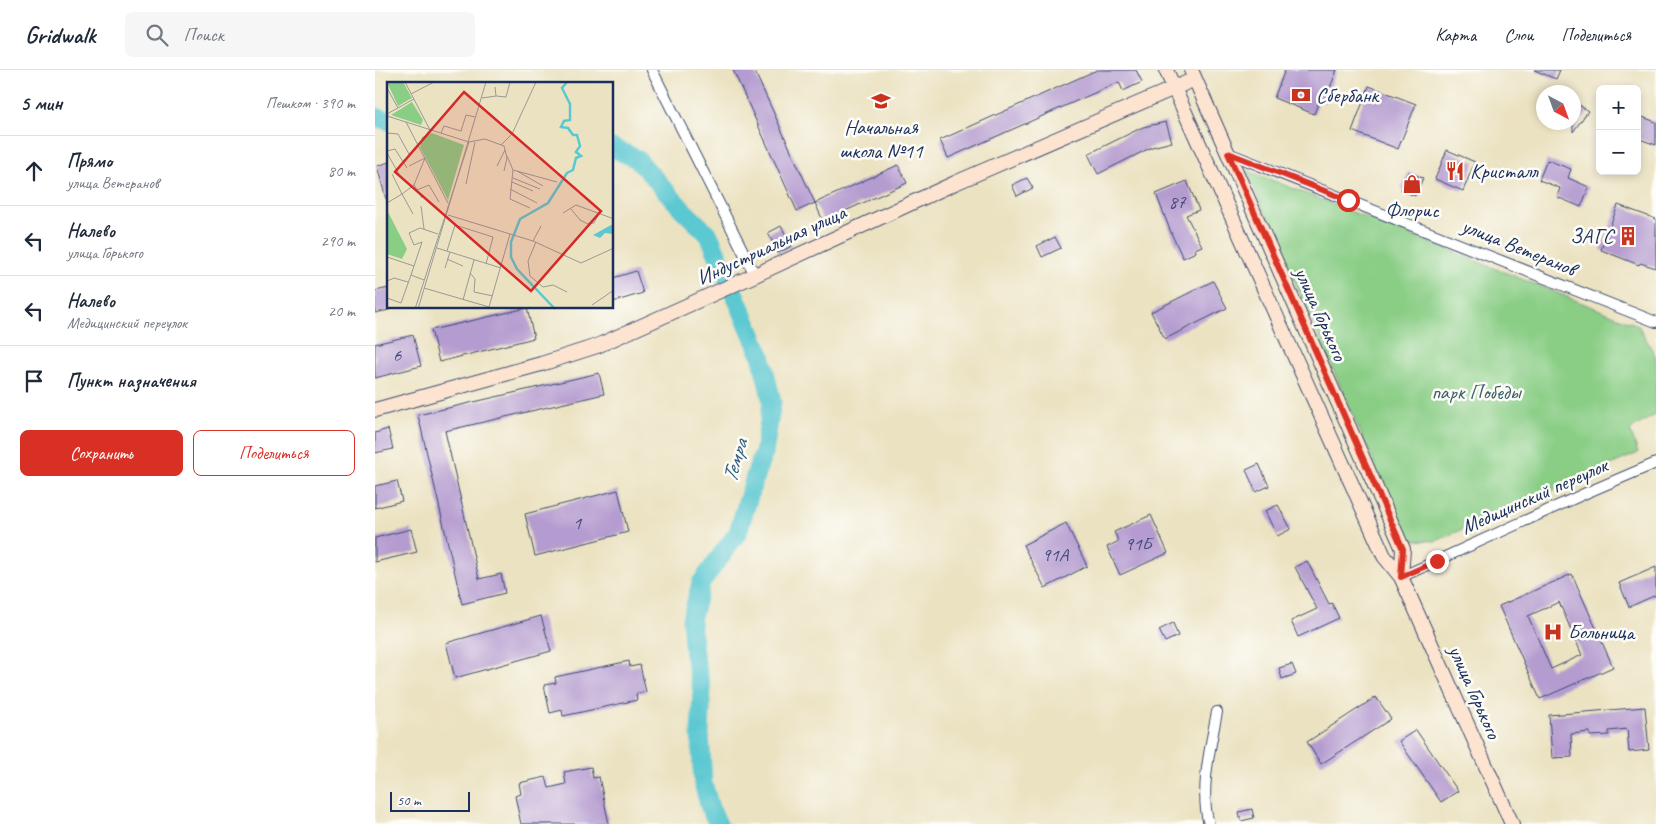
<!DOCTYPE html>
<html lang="ru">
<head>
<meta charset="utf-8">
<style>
  :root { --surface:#fff; --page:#f6f6f7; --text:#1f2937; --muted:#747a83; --line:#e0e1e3; --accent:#d93025 }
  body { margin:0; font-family:Caveat,sans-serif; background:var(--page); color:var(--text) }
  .controls { position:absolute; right:15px; top:15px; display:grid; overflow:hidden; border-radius:8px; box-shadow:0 2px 8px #0003 }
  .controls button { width:45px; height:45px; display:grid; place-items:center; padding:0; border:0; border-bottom:1px solid var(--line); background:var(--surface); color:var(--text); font:25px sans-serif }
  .compass { position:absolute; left:1161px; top:15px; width:45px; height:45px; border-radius:50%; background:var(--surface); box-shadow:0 2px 8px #0003; rotate:139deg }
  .scale { position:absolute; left:15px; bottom:12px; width:80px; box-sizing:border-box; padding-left:5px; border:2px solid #1b2f5e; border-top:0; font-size:14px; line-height:18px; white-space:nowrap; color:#1b2f5e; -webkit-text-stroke:4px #fdfcf7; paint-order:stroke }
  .stop { position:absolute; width:15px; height:15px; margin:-11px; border:4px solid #d93025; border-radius:50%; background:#fff }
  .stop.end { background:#d93025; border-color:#fff; box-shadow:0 1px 5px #0008 }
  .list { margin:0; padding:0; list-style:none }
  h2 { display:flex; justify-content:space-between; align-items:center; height:65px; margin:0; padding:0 20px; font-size:21px }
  h2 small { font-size:16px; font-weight:400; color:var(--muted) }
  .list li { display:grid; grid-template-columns:32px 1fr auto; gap:15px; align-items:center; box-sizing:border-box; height:70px; padding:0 20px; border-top:1px solid var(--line) }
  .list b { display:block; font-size:19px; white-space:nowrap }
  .list p { margin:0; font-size:16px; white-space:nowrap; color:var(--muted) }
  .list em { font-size:16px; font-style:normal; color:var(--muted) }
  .actions { display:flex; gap:10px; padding:15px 20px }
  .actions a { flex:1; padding:11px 0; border:1px solid var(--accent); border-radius:8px; text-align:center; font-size:18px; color:var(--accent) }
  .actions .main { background:var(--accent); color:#fff }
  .icon { flex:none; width:28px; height:28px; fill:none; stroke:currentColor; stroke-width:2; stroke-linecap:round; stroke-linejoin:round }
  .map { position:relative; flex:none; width:1281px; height:754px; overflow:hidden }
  header { display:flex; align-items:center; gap:30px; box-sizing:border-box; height:70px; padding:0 25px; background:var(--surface); border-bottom:1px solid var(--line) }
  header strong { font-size:24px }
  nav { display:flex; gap:28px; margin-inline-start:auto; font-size:18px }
  .search { width:350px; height:45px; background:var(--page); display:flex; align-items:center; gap:12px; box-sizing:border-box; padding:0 18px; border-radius:8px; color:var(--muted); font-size:19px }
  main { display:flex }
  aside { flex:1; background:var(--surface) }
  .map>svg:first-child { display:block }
</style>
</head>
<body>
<header>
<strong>Gridwalk</strong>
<div class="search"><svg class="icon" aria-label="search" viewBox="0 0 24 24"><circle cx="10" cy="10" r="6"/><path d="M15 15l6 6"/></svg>Поиск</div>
<nav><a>Карта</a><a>Слои</a><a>Поделиться</a></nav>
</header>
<main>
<aside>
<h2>5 мин<small>Пешком · 390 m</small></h2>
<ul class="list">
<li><svg class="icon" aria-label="ahead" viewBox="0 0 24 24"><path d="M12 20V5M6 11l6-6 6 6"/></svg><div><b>Прямо</b><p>улица Ветеранов</p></div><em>80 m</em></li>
<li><svg class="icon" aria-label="left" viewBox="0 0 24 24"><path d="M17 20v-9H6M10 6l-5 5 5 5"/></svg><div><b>Налево</b><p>улица Горького</p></div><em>290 m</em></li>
<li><svg class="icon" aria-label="left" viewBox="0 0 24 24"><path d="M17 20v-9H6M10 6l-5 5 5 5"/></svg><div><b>Налево</b><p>Медицинский переулок</p></div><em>20 m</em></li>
<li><svg class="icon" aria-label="arrive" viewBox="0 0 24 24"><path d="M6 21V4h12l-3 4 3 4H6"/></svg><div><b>Пункт назначения</b></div></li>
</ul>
<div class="actions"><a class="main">Сохранить</a><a>Поделиться</a></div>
</aside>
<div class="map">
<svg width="1281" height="754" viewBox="0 0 1281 754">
  <rect width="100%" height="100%" fill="#fdfcf7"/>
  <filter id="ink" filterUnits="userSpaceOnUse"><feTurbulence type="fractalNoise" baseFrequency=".02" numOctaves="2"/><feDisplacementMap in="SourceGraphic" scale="10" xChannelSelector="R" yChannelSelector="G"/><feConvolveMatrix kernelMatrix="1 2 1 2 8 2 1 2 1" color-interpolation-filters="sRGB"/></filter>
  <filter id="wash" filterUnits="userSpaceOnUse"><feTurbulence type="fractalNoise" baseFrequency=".0096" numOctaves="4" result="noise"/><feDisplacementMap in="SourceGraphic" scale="20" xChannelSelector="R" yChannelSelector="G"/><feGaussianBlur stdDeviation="1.12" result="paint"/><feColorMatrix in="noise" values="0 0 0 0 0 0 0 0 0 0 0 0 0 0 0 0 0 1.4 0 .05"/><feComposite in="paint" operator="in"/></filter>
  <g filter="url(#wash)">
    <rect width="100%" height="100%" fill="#ebe2c1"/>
    <path fill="#8ace86" stroke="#527e72" d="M871 100 1263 255 1281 287V344L1255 360 1263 383 1061 471 1036 470 1028 460Z"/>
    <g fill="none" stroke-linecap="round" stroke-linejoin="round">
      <path stroke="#5bc8d1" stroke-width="19" d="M0 47 14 51
        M238 78 262 89 308 140 334 165 386 285 397 332 389 383 382 400 363 462 326 513 316 550 319 584 327 620 325 664 328 713 335 738 343 754"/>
    </g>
    <g id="blocks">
      <path fill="#b59cd0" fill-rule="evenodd" d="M358 0H379L440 133 422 141Z
        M722 0H761L767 12 748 21 744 12 573 88 565 70Z
        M910 0H962L949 33 944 31 939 44 899 28Z
        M1159 0H1185L1181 9Z
        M994 16 1041 34 1023 79 977 61Z
        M1198 31 1213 41 1198 62Z
        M1262 45 1281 52V75L1262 68Z
        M791 52 797 72 777 77 723 104 713 84 768 57Z
        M1072 80 1100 92 1088 121 1060 109Z
        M1172 90 1196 99 1193 108 1214 117 1206 137 1182 127 1185 118 1164 110Z
        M14 92V129H11L2 96Z
        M523 95 532 113 448 151 440 133Z
        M1033 102 1048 108 1040 126 1026 120Z
        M652 108 658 118 642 126 637 115Z
        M812 111 824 140 811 145 827 176 820 179 821 182 808 188 797 165 781 124Z
        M1243 135 1281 149V198L1265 193 1264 195 1226 180Z
        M406 156 417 176 403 183 393 163Z
        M680 167 686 178 667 187 662 176Z
        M261 201 268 223 238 232V208Z
        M838 211 852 238 790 269 776 242Z
        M14 218V240L0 243V221Z
        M152 238 159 268 64 292 56 260Z
        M38 265 46 296 0 308V274Z
        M224 303 229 324 70 361 104 509 126 504 130 523 87 534 43 345Z
        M13 359 18 379 0 383V363Z
        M884 394 894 416 881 422 871 400Z
        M22 411 27 431 0 438V416Z
        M243 420 253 462 160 486 150 444Z
        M903 435 916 459 902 466 890 441Z
        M776 445 793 483 745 505 732 477 744 471 739 462Z
        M691 453 712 496 670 518 648 475Z
        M36 459 42 482 0 492V468Z
        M932 491 954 534 957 533 964 548 923 567 916 551 942 539 920 497Z
        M1281 497V525L1254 537 1244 513Z
        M1197 504 1238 597 1165 629 1124 536ZM1184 532 1207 585 1176 599 1153 546Z
        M166 546 176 581 80 608 71 573Z
        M798 553 803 566 790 572 784 560Z
        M254 591 255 597 265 595 271 622 261 624 262 630 188 646 187 640 175 643 169 615 181 613 180 607Z
        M917 594 921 604 907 609 904 598Z
        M1001 627 1016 649 946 694 932 672Z
        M1270 637 1274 680 1254 682 1252 659 1234 661V665L1215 666V662L1196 664 1197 687 1177 688 1174 645Z
        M1041 660 1083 721 1066 732 1024 671Z
        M216 697 218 708 224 707 234 754H146L140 726 146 724 144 713 171 707 174 718 191 714 189 702Z
        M877 739 879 748 866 751 864 742Z"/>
    </g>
  </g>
  <g filter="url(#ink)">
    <use href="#blocks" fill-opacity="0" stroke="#3a4a6d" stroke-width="1"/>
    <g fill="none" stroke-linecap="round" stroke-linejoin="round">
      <g stroke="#3a4a6d" stroke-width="12">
        <path id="street" d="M277 0 380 205
          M853 83 1281 252
          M1026 507 1211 423 1281 393
          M834 754C824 722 836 674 842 642"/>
      </g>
      <g stroke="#3a4a6d" stroke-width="16">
        <path id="secondary" d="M791 0 1009 486 1026 507 1137 754
          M816 0 1028 479 1026 507
          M0 340 166 294 222 276 380 205 580 113 820 9"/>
      </g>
      <use href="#street" stroke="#fff" stroke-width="10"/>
      <use href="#secondary" stroke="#fde4d1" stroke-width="14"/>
    </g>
  </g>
  <g fill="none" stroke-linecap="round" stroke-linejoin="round" filter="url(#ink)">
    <path stroke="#d93025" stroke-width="6" d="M973 130 853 83 1028 479 1026 507 1062 491"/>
  </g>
  <defs>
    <g id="bank-bare" transform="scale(1.5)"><path d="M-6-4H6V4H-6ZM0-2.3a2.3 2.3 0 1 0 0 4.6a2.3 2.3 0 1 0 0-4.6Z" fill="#c8321e" stroke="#fdfcf7" stroke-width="2.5" paint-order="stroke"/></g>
    <g id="school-bare" transform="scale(1.5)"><path d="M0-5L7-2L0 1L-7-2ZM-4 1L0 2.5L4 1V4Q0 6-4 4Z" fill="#c8321e" stroke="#fdfcf7" stroke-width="2.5" paint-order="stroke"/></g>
    <g id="restaurant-bare" transform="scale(1.5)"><path d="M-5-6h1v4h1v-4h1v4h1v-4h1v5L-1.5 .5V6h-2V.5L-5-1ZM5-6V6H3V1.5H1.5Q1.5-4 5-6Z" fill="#c8321e" stroke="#fdfcf7" stroke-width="2.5" paint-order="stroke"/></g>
    <g id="shop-bare" transform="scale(1.5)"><path d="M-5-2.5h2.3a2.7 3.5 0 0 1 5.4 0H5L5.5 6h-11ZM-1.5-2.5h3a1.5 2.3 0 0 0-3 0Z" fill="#c8321e" stroke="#fdfcf7" stroke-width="2.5" paint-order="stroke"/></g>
    <g id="building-bare" transform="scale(1.5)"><path d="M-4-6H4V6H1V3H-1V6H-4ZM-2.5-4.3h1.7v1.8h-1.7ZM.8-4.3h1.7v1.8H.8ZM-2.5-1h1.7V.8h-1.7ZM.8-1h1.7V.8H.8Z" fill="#c8321e" stroke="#fdfcf7" stroke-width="2.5" paint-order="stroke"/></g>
    <g id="hospital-bare" transform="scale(1.5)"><path d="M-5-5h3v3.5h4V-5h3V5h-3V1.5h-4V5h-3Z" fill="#c8321e" stroke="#fdfcf7" stroke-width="2.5" paint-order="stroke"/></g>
  </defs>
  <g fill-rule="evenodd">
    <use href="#bank-bare" x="926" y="25"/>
    <use href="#school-bare" x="506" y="31"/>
    <use href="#restaurant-bare" x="1080" y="101"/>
    <use href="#shop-bare" x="1037" y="114"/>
    <use href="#building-bare" x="1253" y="166"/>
    <use href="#hospital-bare" x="1178" y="562"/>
  </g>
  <g text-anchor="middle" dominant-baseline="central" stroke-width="5" stroke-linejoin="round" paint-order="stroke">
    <g font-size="19" fill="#424a7a">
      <text x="802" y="132">87</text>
      <text x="22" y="285">6</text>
      <text x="202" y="453">1</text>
      <text x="763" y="474">91Б</text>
      <text x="680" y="485">91А</text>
    </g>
    <g font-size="21" fill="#1b2f5e" stroke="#fdfcf7" text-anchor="start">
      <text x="941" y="25">Сбербанк</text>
      <text x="506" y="57" text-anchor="middle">Начальная<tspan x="506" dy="24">школа №11</tspan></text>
      <text x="1095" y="101">Кристалл</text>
      <text x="1037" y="140" text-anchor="middle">Флорис</text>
      <text x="1238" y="166" text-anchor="end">ЗАГС</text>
      <text x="1193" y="562">Больница</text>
    </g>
    <g font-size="21" fill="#1b2f5e" stroke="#fdfcf7">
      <text transform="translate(396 175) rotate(-25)">Индустриальная улица</text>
      <text transform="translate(1144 177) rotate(22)">улица Ветеранов</text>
      <text transform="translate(946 244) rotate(66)">улица Горького</text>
      <text transform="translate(1159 426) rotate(-24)">Медицинский переулок</text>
      <text transform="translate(1100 622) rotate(66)">улица Горького</text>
    </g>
    <g font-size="21" fill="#3c5f6a" stroke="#fdfcf7">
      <text x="1101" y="322">парк Победы</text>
    </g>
    <g font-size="22" font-style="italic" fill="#2e5d80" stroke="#fdfcf7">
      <text transform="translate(360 391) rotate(-74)">Темра</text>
    </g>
  </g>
  <g transform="translate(12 12)">
    <rect width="226" height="226" fill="#ebe2c1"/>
    <path d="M0 0H16L25 16 11 24ZM25 20 36 38 34 43 4 33ZM45 51 77 63 61 118 33 65 35 55ZM0 128 20 167 15 177 0 172Z" fill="#8ace86"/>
    <path d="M226 142V152L218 151 213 156 206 153Z" fill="#5bc8d1"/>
    <path fill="none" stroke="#5bc8d1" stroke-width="2.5" d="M168 227 130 187 124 175V160L133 137 161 121 180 91 186 88 189 76 194 74 189 70 193 64 190 53H186L181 46 174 45 177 39 183 38V22L175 6 180 0"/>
    <path fill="none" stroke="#989a99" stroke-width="1" d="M18 0 43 48M0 6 11 26M24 12 47 0M109 14 119 15 123 0M95 16 109 14 108 5M0 32 27 17M0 34 82 60 98 57 117 64 120 76 117 89M19 40 61 121M0 51 11 52 22 72M54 51 57 44 74 49 79 33 88 35M114 63 125 52 149 0M0 69 8 67 20 86M0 71 13 94M120 74 126 88 123 117 143 126M22 84 38 76M110 84 118 68M126 88 170 100M130 89 156 104M126 96 153 107M125 100 146 109M79 102 88 60M27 103 35 116M123 107 150 121M30 108 42 103 52 120M0 121 15 112 5 92M34 124 37 147M184 127 193 138 201 142 207 141 211 133M176 131 189 123 227 137M26 132 15 112 27 103 38 76M61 133 146 159 194 181 227 166M146 159 154 144M149 160 141 179 143 194 156 205 166 203 180 210M50 166 114 186M60 169 68 143 106 155 99 182M0 175 27 184M60 177 76 184M58 186 63 170M83 191 88 197 87 210 106 214M24 193 35 160 27 163 22 151 33 146 51 152M0 199 7 196 21 200M37 206 102 225 123 152M0 216 14 221 24 193 37 198M76 218 87 178M205 223 227 208M28 227 82 60M31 227 99 0"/>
    <path fill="#d62828" fill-opacity="0.15" stroke="#d62828" stroke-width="2.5" d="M77 10 214 129 144 209 8 90Z"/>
    <rect width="226" height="226" fill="none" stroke="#1b2f5e" stroke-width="2.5"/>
  </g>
</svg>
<div class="controls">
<button>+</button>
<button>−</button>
</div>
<svg class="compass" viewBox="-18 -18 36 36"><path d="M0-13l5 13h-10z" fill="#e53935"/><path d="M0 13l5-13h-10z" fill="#747a83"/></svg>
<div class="scale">50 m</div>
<div class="stop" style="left:973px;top:130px"></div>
<div class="stop end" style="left:1062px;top:491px"></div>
</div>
</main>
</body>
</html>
